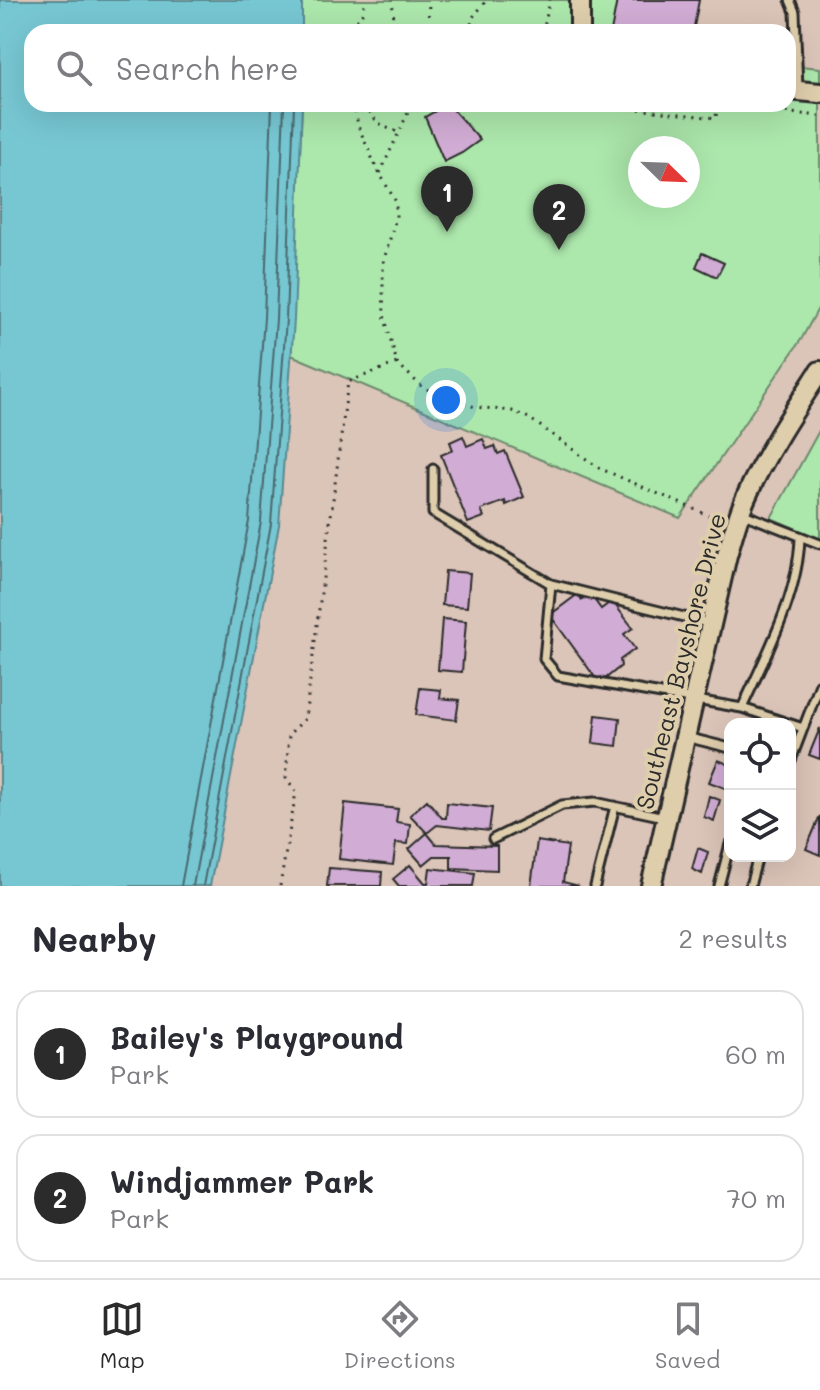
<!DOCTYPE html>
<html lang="en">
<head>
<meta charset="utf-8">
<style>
  :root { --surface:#fff; --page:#f2f2f3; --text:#2b2b33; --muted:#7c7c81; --line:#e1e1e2; --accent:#2b2b2b }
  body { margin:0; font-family:Mali,sans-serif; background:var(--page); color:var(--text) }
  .controls { position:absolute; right:24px; bottom:24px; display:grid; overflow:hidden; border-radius:16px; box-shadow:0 8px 32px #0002 }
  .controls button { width:72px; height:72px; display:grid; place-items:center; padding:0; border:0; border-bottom:2px solid var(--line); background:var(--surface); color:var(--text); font:40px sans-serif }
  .compass { position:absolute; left:628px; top:136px; width:72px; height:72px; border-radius:50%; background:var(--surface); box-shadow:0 8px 32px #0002; rotate:113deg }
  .you { position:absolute; left:446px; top:400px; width:28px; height:28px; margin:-20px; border:6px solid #fff; border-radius:50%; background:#1a73e8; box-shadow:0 0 0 12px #1a73e833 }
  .badge { display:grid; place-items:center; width:52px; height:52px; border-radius:50%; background:var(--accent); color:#fff; font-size:26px; font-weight:700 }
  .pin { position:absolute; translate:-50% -66px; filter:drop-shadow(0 2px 4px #0008) }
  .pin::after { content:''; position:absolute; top:42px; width:28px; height:24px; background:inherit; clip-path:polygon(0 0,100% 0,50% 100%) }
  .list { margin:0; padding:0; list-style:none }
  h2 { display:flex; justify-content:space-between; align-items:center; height:104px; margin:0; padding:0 32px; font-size:34px }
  h2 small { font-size:26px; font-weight:400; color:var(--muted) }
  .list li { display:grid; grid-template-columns:52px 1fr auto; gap:24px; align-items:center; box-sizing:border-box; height:128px; margin:0 16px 16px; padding:0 16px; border:2px solid var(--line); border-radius:24px }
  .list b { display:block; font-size:30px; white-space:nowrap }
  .list p { margin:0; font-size:26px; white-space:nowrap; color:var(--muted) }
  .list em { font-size:26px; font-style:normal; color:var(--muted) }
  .icon { flex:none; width:44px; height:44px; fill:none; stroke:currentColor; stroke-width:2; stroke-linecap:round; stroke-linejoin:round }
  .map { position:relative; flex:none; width:820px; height:886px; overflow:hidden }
  .search { position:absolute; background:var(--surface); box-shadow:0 8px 32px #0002; left:24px; right:24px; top:24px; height:88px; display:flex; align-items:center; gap:20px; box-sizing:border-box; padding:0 28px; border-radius:24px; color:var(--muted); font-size:30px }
  .sheet { height:392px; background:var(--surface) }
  nav { display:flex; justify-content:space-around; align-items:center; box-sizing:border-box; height:112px; border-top:2px solid var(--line); background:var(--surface); font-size:22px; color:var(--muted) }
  nav a { display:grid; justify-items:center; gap:4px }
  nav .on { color:var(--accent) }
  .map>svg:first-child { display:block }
</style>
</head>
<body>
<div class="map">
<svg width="820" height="886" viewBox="0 0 820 886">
  <rect width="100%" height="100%" fill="#dbc4b8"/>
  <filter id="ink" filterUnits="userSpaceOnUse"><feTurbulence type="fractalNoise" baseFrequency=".0125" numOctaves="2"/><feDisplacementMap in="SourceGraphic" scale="16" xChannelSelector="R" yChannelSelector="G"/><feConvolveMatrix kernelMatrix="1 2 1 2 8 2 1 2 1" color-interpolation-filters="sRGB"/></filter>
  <g filter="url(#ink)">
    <path fill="#ace7ac" stroke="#6c896c" stroke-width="2" fill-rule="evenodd" d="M302 0H620L613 32H302Z
      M788 65 820 68V305L802 338 680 518 291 355 302 104H788ZM640 148H688V196H640Z
      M820 429V539L771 518Z"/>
    <path fill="#77c7d3" stroke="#598990" stroke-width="2" d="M0 0H302V32H32V104H302L294 320 279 525 210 886H0Z"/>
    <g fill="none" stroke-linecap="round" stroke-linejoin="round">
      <path stroke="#49696e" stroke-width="2" d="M181 886 249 521 264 318 272 104
        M193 886 261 522 276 319 284 104
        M203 886 271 524 286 319 294 104"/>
    </g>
    <path fill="#d1acd4" stroke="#2b2b2b" stroke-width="2" d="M617 0H699L693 32H611Z
      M448 104 480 140 462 153 444 162 425 117Z
      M702 253 724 263 717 277 696 267Z
      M463 436 467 446 483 439 487 449 495 446 498 454 505 451 524 497 506 505 505 501 481 510 484 517 468 523 441 455 453 450 450 442Z
      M445 571 470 573 467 607 442 605Z
      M578 594 582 600 590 594 601 609 612 601 633 628 624 634 635 649 620 660 621 666 605 679 601 677 597 680 550 615Z
      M442 619 466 621 462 672 438 670Z
      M420 688 441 690 440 698 459 700 456 720 416 715Z
      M596 715 620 718 617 746 593 743Z
      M820 728V759L809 755Z
      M718 760 728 764 730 767V790L709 782Z
      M709 796 720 800 714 821 704 817Z
      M427 800 442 818H446L447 803 492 808 489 831 437 825 427 833 410 815Z
      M345 803 398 809 396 822 410 824 408 844 396 843 393 865 339 859Z
      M820 816V855L806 849Z
      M427 833 436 844 497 846V870L451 868V856H434L423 865 409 849Z
      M537 841 568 846 563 882 579 886H531Z
      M698 848 708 852 702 874 692 869Z
      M410 865 425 883H428L430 868 475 873 473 886H399L393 879Z
      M329 868 382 872 381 886H327Z"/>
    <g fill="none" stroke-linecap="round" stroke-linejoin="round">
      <g stroke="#2b2b2b" stroke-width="13">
        <path id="service" d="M790 0 795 12 798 88
          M433 469V513L551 584 708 623
          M741 513 820 544
          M551 584 544 659 558 676 742 708C766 655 799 595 800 536
          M742 708 803 728
          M686 737 730 748
          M790 763 820 684
          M493 839 562 805 595 802 664 817
          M595 886 615 806
          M719 886 730 844
          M750 886 758 856"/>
      </g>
      <g stroke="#2b2b2b" stroke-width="24">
        <path id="tertiary" d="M580 0V32
          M788 90 820 93
          M651 886 727 555C733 535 738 514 747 495 767 451 794 411 820 371"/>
      </g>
      <path stroke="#2b2b2b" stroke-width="3" stroke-dasharray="2 6" stroke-linecap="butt" d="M346 32C355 21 365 18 364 0
        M392 32 394 20 392 0
        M428 32 429 0
        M469 32 473 17 487 0
        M543 32 550 0
        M353 104 359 128 376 167 396 202V218L383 263V290L384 315 397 363 420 385 434 393 475 407 512 411 529 418 599 468 719 520
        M367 104C371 120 382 127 398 132
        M591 104 716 118 717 105 820 116
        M380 173 412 104
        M280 886 296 792 286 777 289 734 305 719 348 382 397 363"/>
      <use href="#service" stroke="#dfceac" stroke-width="7"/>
      <use href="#tertiary" stroke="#dfceac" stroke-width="18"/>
    </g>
  </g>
  <g text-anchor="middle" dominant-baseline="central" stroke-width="8" stroke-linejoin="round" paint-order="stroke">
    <g font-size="24" fill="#2b2b2b" stroke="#dfceac">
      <text transform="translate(680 661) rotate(-76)">Southeast Bayshore Drive</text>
    </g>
  </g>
</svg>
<div class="controls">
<button><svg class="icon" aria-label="locate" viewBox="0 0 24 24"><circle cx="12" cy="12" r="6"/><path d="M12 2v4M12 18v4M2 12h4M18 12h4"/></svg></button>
<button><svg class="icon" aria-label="layers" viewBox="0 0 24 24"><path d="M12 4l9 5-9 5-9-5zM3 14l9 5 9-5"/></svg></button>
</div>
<svg class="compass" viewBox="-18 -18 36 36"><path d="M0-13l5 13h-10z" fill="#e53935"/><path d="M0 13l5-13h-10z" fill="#7c7c81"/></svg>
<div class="you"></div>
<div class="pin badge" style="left:447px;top:232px">1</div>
<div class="pin badge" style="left:559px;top:250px">2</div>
<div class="search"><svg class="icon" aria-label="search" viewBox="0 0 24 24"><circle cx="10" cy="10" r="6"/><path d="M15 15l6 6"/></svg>Search here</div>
</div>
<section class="sheet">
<h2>Nearby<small>2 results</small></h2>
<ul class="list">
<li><span class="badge">1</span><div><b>Bailey's Playground</b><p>Park</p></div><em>60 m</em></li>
<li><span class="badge">2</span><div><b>Windjammer Park</b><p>Park</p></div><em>70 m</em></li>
</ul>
</section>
<nav>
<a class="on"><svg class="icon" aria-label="map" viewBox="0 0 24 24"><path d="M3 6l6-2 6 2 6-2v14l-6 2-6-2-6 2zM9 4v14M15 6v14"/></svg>Map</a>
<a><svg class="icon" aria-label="directions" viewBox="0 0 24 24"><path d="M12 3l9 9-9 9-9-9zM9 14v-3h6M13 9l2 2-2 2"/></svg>Directions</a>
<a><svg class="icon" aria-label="saved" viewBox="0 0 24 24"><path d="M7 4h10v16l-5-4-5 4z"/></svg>Saved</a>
</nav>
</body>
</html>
